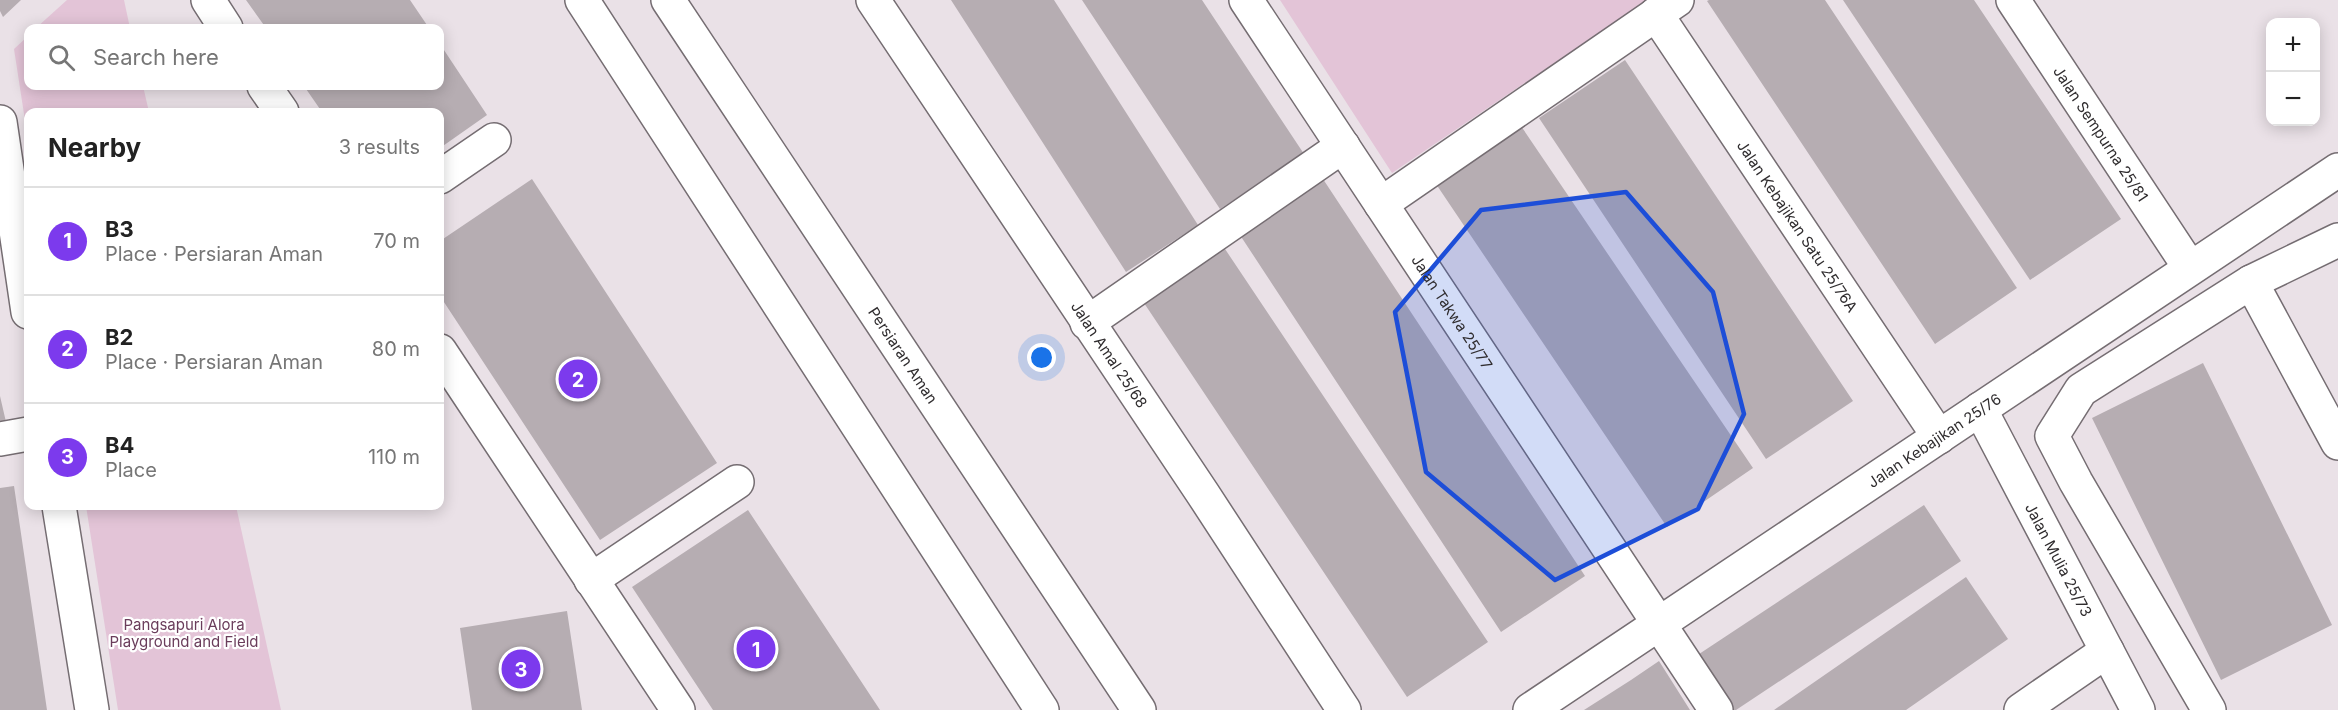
<!DOCTYPE html>
<html lang="en">
<head>
<meta charset="utf-8">
<style>
  :root { --surface:#fff; --page:#f6f6f6; --text:#222; --muted:#767676; --line:#e0e0e0; --accent:#7c3aed }
  body { margin:0; font-family:Inter,sans-serif; background:var(--page); color:var(--text) }
  .controls { position:absolute; right:18px; top:18px; display:grid; overflow:hidden; border-radius:12px; box-shadow:0 3px 15px #0003 }
  .controls button { width:54px; height:54px; display:grid; place-items:center; padding:0; border:0; border-bottom:2px solid var(--line); background:var(--surface); color:var(--text); font:30px sans-serif }
  .you { position:absolute; left:1042px; top:358px; width:21px; height:21px; margin:-15px; border:4px solid #fff; border-radius:50%; background:#1a73e8; box-shadow:0 0 0 9px #1a73e833 }
  .badge { display:grid; place-items:center; width:39px; height:39px; border-radius:50%; background:var(--accent); color:#fff; font-size:20px; font-weight:700 }
  .pin { position:absolute; translate:-50% -50%; border:3px solid #fff; box-shadow:0 2px 6px #0006 }
  .list { margin:0; padding:0; list-style:none }
  h2 { display:flex; justify-content:space-between; align-items:center; height:78px; margin:0; padding:0 24px; font-size:26px }
  h2 small { font-size:20px; font-weight:400; color:var(--muted) }
  .list li { display:grid; grid-template-columns:39px 1fr auto; gap:18px; align-items:center; box-sizing:border-box; height:108px; padding:0 24px; border-top:2px solid var(--line) }
  .list b { display:block; font-size:22px; white-space:nowrap }
  .list p { margin:0; font-size:20px; white-space:nowrap; color:var(--muted) }
  .list em { font-size:20px; font-style:normal; color:var(--muted) }
  .icon { flex:none; width:33px; height:33px; fill:none; stroke:currentColor; stroke-width:2; stroke-linecap:round; stroke-linejoin:round }
  .map { position:relative; flex:none; width:2338px; height:710px; overflow:hidden }
  .search { position:absolute; background:var(--surface); box-shadow:0 3px 15px #0003; left:24px; top:24px; width:420px; height:66px; display:flex; align-items:center; gap:15px; box-sizing:border-box; padding:0 21px; border-radius:12px; color:var(--muted); font-size:22px }
  .panel { position:absolute; background:var(--surface); box-shadow:0 3px 15px #0003; left:24px; top:108px; width:420px; height:402px; border-radius:12px }
  .map>svg:first-child { display:block }
</style>
</head>
<body>
<div class="map">
<svg width="2338" height="710" viewBox="0 0 2338 710">
  <rect width="100%" height="100%" fill="#eae1e7"/>
  <path fill="#e3c4d7" d="M67 0H124L130 28H36Z
    M1280 0H1647L1392 173Z
    M28 36V86H143L149 112H28V140L14 49Z
    M86 506H236L281 710H118Z"/>
  <path fill="#b6adb2" d="M0 0H21L3 17 0 11Z
    M246 0H410L429 28H266Z
    M951 0H1054L1198 225 1126 272Z
    M1082 0H1202L1304 154 1220 209Z
    M1709 0H1825L2017 288 1935 344 1707 1Z
    M1843 0H1974L2121 219 2030 280Z
    M440 44 487 115 440 148V112H322L304 86H440Z
    M1625 60 1853 401 1766 459 1539 118Z
    M1521 126 1753 468 1667 527 1436 184Z
    M1321 176 1585 576 1501 632 1238 232Z
    M532 179 717 463 600 540 440 296V241Z
    M1221 243 1488 642 1407 697 1140 297Z
    M2203 363 2332 625 2221 680 2092 418Z
    M0 396 6 422 0 423Z
    M14 486 47 710H0V488Z
    M1924 505 1961 561 1736 710H1723L1690 660Z
    M748 510 880 710H713L632 587Z
    M1966 577 2008 639 1906 710H1774Z
    M567 611 582 710H472L460 628Z
    M1659 661 1690 710H1584L1631 680Z"/>
  <g fill="none" stroke-linecap="round" stroke-linejoin="round">
    <g stroke="#756d72" stroke-width="36">
      <g id="minor">
        <path d="M208 0 226 28"/>
        <path d="M582 0 1042 710"/>
        <path id="s1" d="M668 0 1139 710"/>
        <path id="s2" d="M873 0 1203 494 1344 710"/>
        <path id="s3" d="M1246 0 1716 710"/>
        <path id="s4" d="M2013 0 2190 268"/>
        <path id="s5" d="M1656 14 1939 437"/>
        <path d="M264 86 282 112"/>
        <path d="M0 122 28 312"/>
        <path d="M440 177 494 140"/>
        <path d="M1381 204 1677 0"/>
        <path d="M2251 282 2338 443"/>
        <path d="M1087 323 1343 146"/>
        <path d="M440 351 678 710"/>
        <path id="s6" d="M1980 409 2138 710"/>
        <path d="M0 439 28 434"/>
        <path d="M59 506 92 710"/>
        <path d="M591 580 737 482"/>
        <path id="s7" d="M1530 710 2338 170"/>
        <path d="M2021 710 2107 651"/>
        <path d="M2209 710 2076 482 2052 436 2081 390 2251 282 2338 240"/>
      </g>
    </g>
    <use href="#minor" stroke="#fff" stroke-width="33"/>
  </g>
  <path fill="#1d4ed8" fill-opacity="0.2" stroke="#1d4ed8" stroke-width="4.5" stroke-linejoin="round" d="M1626 192 1713 292 1744 414 1698 509 1555 580 1426 472 1395 312 1481 210Z"/>
  <g text-anchor="middle" dominant-baseline="central" stroke-width="4.5" stroke-linejoin="round" paint-order="stroke">
    <g font-size="15" fill="#302d2f" stroke="#fff">
      <text stroke="none"><textPath href="#s4" startOffset="160">Jalan Sempurna 25/81</textPath></text>
      <text stroke="none"><textPath href="#s5" startOffset="255">Jalan Kebajikan Satu 25/76A</textPath></text>
      <text stroke="none"><textPath href="#s3" startOffset="374">Jalan Takwa 25/77</textPath></text>
      <text stroke="none"><textPath href="#s1" startOffset="426">Persiaran Aman</textPath></text>
      <text stroke="none"><textPath href="#s2" startOffset="426">Jalan Amal 25/68</textPath></text>
      <text stroke="none"><textPath href="#s7" startOffset="486">Jalan Kebajikan 25/76</textPath></text>
      <text stroke="none"><textPath href="#s6" startOffset="170">Jalan Mulia 25/73</textPath></text>
    </g>
    <g font-size="15" fill="#6a3d5b" stroke="#fff">
      <text x="184" y="624">Pangsapuri Alora<tspan x="184" dy="17">Playground and Field</tspan></text>
    </g>
  </g>
</svg>
<div class="controls">
<button>+</button>
<button>−</button>
</div>
<div class="you"></div>
<div class="pin badge" style="left:756px;top:649px">1</div>
<div class="pin badge" style="left:578px;top:379px">2</div>
<div class="pin badge" style="left:521px;top:669px">3</div>
<div class="search"><svg class="icon" aria-label="search" viewBox="0 0 24 24"><circle cx="10" cy="10" r="6"/><path d="M15 15l6 6"/></svg>Search here</div>
<section class="panel">
<h2>Nearby<small>3 results</small></h2>
<ul class="list">
<li><span class="badge">1</span><div><b>B3</b><p>Place · Persiaran Aman</p></div><em>70 m</em></li>
<li><span class="badge">2</span><div><b>B2</b><p>Place · Persiaran Aman</p></div><em>80 m</em></li>
<li><span class="badge">3</span><div><b>B4</b><p>Place</p></div><em>110 m</em></li>
</ul>
</section>
</div>
</body>
</html>
